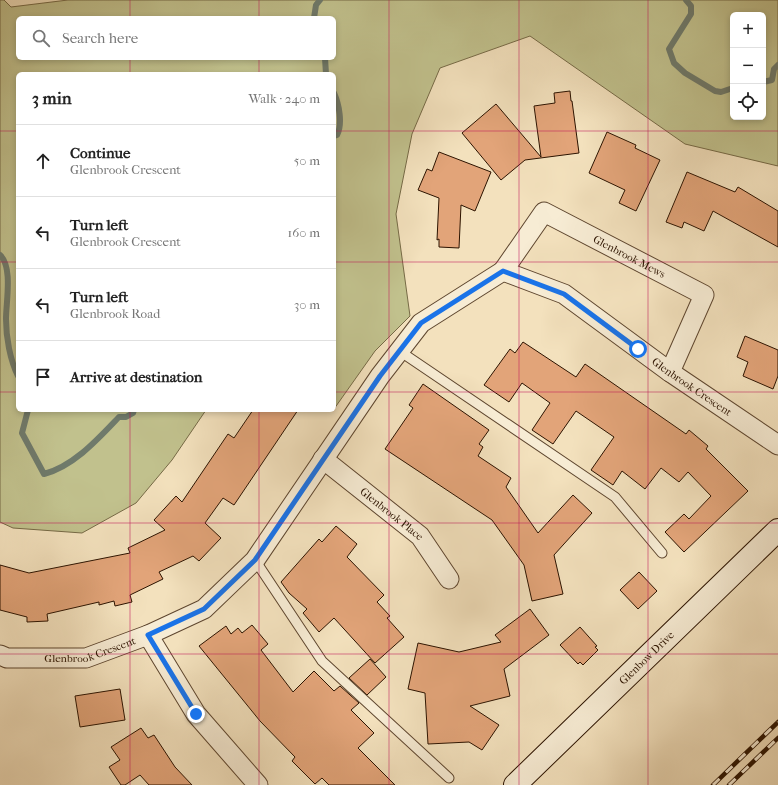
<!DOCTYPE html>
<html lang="en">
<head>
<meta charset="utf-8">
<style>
  :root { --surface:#fff; --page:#f6f6f6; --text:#222; --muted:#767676; --line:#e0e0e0 }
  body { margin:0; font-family:"IM FELL French Canon",serif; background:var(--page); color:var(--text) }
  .controls { position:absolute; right:12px; top:12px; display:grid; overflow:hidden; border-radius:6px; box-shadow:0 2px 6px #0003 }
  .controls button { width:36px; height:36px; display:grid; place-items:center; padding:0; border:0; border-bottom:1px solid var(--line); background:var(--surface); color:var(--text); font:20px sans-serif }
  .stop { position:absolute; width:12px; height:12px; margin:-9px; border:3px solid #1a73e8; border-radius:50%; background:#fff }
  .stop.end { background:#1a73e8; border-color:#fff; box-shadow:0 1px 4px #0008 }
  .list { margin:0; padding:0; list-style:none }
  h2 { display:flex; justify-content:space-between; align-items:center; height:52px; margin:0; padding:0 16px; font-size:17px }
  h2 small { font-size:13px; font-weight:400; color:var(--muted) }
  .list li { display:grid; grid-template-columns:26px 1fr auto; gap:12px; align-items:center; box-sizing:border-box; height:72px; padding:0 16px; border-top:1px solid var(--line) }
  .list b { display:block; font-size:15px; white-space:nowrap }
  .list p { margin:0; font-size:13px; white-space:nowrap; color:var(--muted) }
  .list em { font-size:13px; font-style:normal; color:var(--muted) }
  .icon { flex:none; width:22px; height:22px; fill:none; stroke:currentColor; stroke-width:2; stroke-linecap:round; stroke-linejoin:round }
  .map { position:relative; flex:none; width:778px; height:785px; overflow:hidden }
  .search { position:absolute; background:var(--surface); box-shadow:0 2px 6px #0003; left:16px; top:16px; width:320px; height:44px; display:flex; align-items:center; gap:10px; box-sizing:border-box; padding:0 14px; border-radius:6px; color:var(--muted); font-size:15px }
  .panel { position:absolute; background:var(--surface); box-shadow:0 2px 6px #0003; left:16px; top:72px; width:320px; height:340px; border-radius:6px }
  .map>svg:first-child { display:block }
</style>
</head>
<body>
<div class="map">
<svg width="778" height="785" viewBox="0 0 778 785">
  <rect width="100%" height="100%" fill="#f3e1bd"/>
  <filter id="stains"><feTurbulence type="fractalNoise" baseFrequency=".005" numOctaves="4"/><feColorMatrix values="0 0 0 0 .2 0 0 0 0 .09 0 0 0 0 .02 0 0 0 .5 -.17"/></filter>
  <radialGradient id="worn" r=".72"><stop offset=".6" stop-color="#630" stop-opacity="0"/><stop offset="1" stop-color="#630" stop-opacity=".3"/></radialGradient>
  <path fill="#c1c18d" stroke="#766a46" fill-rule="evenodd" d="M0 0H4L11 7 68 0H778V166L685 144 530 36 440 68 412 134 396 214 410 316 375 351 334 409V74H18V410H206L172 460 136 503 82 533 13 528 0 522ZM733 15H763V117H733ZM18 18H334V58H18Z"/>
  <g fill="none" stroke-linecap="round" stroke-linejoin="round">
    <path stroke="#6f7a6b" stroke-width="6" d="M686 0 691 6V14L669 49 674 63 685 73 715 91 721 92 733 88
      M314 18 316 5 320 0
      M325 58 326 74
      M763 82 772 80 774 69 778 65
      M334 93C339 104 343 124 337 135L334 136
      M0 255C13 267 6 302 6 319 6 337 10 360 18 376
      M28 410 22 433 44 474C74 466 98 439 119 417H126L133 413 134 410"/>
  </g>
  <path fill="#e2a479" stroke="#2c1300" d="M570 91 571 101H572L579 153 525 160 501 180 462 133 496 104 541 157 534 106 555 103 554 93Z
    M607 132 636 145 635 148 660 160 636 211 619 203 625 190 589 173Z
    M439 152 491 172 475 211 461 205 459 248 439 247V239L437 240 439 198 418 190 427 169 432 171Z
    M687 172 735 192 738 187 778 211V247L713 211 704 231 684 222 682 228 666 222Z
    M745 336 778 350V376L773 389 743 376 748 362 737 357Z
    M523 342 576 377 585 364 686 434 689 430 708 446 706 449 748 491 684 552 665 532 684 514 689 519 711 496 688 472 679 482 661 468 645 489 622 471 613 485 591 470 614 437 576 411 553 444 532 430 550 403 522 383 509 402 484 385 510 349 515 353Z
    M423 384 489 430 479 444 483 447 478 456 511 478 506 487 538 533 573 495 592 513 554 555 563 594 532 601 524 565 492 520 385 449 413 408 409 405Z
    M253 410H298L234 505 223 498 205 523 221 538 199 561 193 556 159 572 163 579 130 595 132 602 115 606 114 601 99 605V602L47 614 48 621 27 622V617L0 610V565L29 573 130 553 128 548 165 530 154 520 176 496 182 502 228 434 234 438Z
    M336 526 357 544 347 557 384 595 377 602 390 616 387 618 404 637 375 663 334 618 319 632 303 613 307 609 289 593 281 582 319 539 322 542Z
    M639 572 657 591 638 609 620 590Z
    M530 609 549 635 504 669 510 696 470 706 499 725 482 750 469 742 428 744 425 693 408 689 418 643 459 652 501 642 495 635Z
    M252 625 268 644 261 650 293 692 314 671 334 691 340 686 359 703 351 710 374 733 358 748 395 785H329L322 778 315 784 292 761 295 757 260 721 199 646 226 626 231 634 238 628 242 633Z
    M580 627 597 646 595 647 598 650 583 665 580 662 578 664 560 645Z
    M370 659 386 677 367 695 349 678Z
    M120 689 125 720 80 727 75 696Z
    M141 728 148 738 154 735 175 767 192 785H149L140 775 125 785H121L109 767 120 760 111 747Z"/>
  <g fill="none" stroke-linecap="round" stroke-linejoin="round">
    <g stroke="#5e462f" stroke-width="11">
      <path id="lane" d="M398 350 615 497 662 553
        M255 560 322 661 449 778"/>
    </g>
    <g stroke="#5e462f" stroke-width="21">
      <g id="street">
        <path id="s1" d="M503 271 544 212 704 295 670 372"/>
        <path id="s2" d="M323 459 420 536 449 579"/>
        <path d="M148 635 196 714 258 785"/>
        <path id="s3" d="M0 655 7 658H86L148 635 204 609 255 560 380 376 421 323 503 271 564 294 670 372 778 445"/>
      </g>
    </g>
    <g stroke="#2c1300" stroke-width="24">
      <g id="secondary">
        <path id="s4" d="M515 785 778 530"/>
      </g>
    </g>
    <use href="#lane" stroke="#f7ecd4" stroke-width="9"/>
    <use href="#street" stroke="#f7ecd4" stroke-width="19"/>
    <use href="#secondary" stroke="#f7ecd4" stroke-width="22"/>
    <g stroke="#2c1300" stroke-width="4.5">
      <path id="rail" d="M713 785 778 722
        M729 785 778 738"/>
    </g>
    <use href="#rail" stroke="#f7ecd4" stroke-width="3" stroke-dasharray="9" stroke-linecap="butt"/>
  </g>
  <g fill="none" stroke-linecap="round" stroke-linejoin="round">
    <path stroke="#1a73e8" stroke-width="5" d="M196 714 148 635 204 609 255 560 380 376 421 323 503 271 564 294 638 349"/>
  </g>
  <path fill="none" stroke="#c2185b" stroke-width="1" stroke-opacity="0.55" d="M130 0V18M259 0V18M389 0V785M519 0V785M648 0V785M130 58V74M259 58V74M0 131H18M334 131H778M0 262H18M334 262H778M0 392H18M334 392H778M130 410V785M259 410V785M0 523H778M0 654H778"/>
  <g text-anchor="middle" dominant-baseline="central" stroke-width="4" stroke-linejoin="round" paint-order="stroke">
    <g font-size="11" fill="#2c1300" stroke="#f7ecd4">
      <text stroke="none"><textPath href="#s1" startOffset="168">Glenbrook Mews</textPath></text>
      <text stroke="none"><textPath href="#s3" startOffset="895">Glenbrook Crescent</textPath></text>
      <text stroke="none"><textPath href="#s2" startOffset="88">Glenbrook Place</textPath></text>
      <text stroke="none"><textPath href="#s3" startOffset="92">Glenbrook Crescent</textPath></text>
      <text stroke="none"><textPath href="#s4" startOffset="183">Glenbow Drive</textPath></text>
    </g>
  </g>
  <rect width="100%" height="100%" filter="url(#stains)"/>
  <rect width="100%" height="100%" fill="url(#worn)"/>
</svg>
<div class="controls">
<button>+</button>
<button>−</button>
<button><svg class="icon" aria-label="locate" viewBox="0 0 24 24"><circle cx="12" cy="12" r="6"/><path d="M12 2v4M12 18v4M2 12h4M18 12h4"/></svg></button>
</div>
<div class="stop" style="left:638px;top:349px"></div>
<div class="stop end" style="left:196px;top:714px"></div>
<div class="search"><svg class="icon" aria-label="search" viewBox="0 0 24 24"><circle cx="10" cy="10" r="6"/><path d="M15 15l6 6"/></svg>Search here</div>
<section class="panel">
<h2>3 min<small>Walk · 240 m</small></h2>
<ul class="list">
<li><svg class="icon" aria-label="ahead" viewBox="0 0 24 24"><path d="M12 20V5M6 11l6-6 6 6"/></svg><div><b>Continue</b><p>Glenbrook Crescent</p></div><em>50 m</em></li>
<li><svg class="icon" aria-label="left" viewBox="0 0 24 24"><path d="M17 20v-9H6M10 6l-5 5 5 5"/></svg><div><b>Turn left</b><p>Glenbrook Crescent</p></div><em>160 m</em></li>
<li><svg class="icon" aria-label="left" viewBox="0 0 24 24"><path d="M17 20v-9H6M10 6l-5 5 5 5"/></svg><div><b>Turn left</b><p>Glenbrook Road</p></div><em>30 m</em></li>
<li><svg class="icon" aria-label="arrive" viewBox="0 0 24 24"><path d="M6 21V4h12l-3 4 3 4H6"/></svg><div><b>Arrive at destination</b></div></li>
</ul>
</section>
</div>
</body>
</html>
